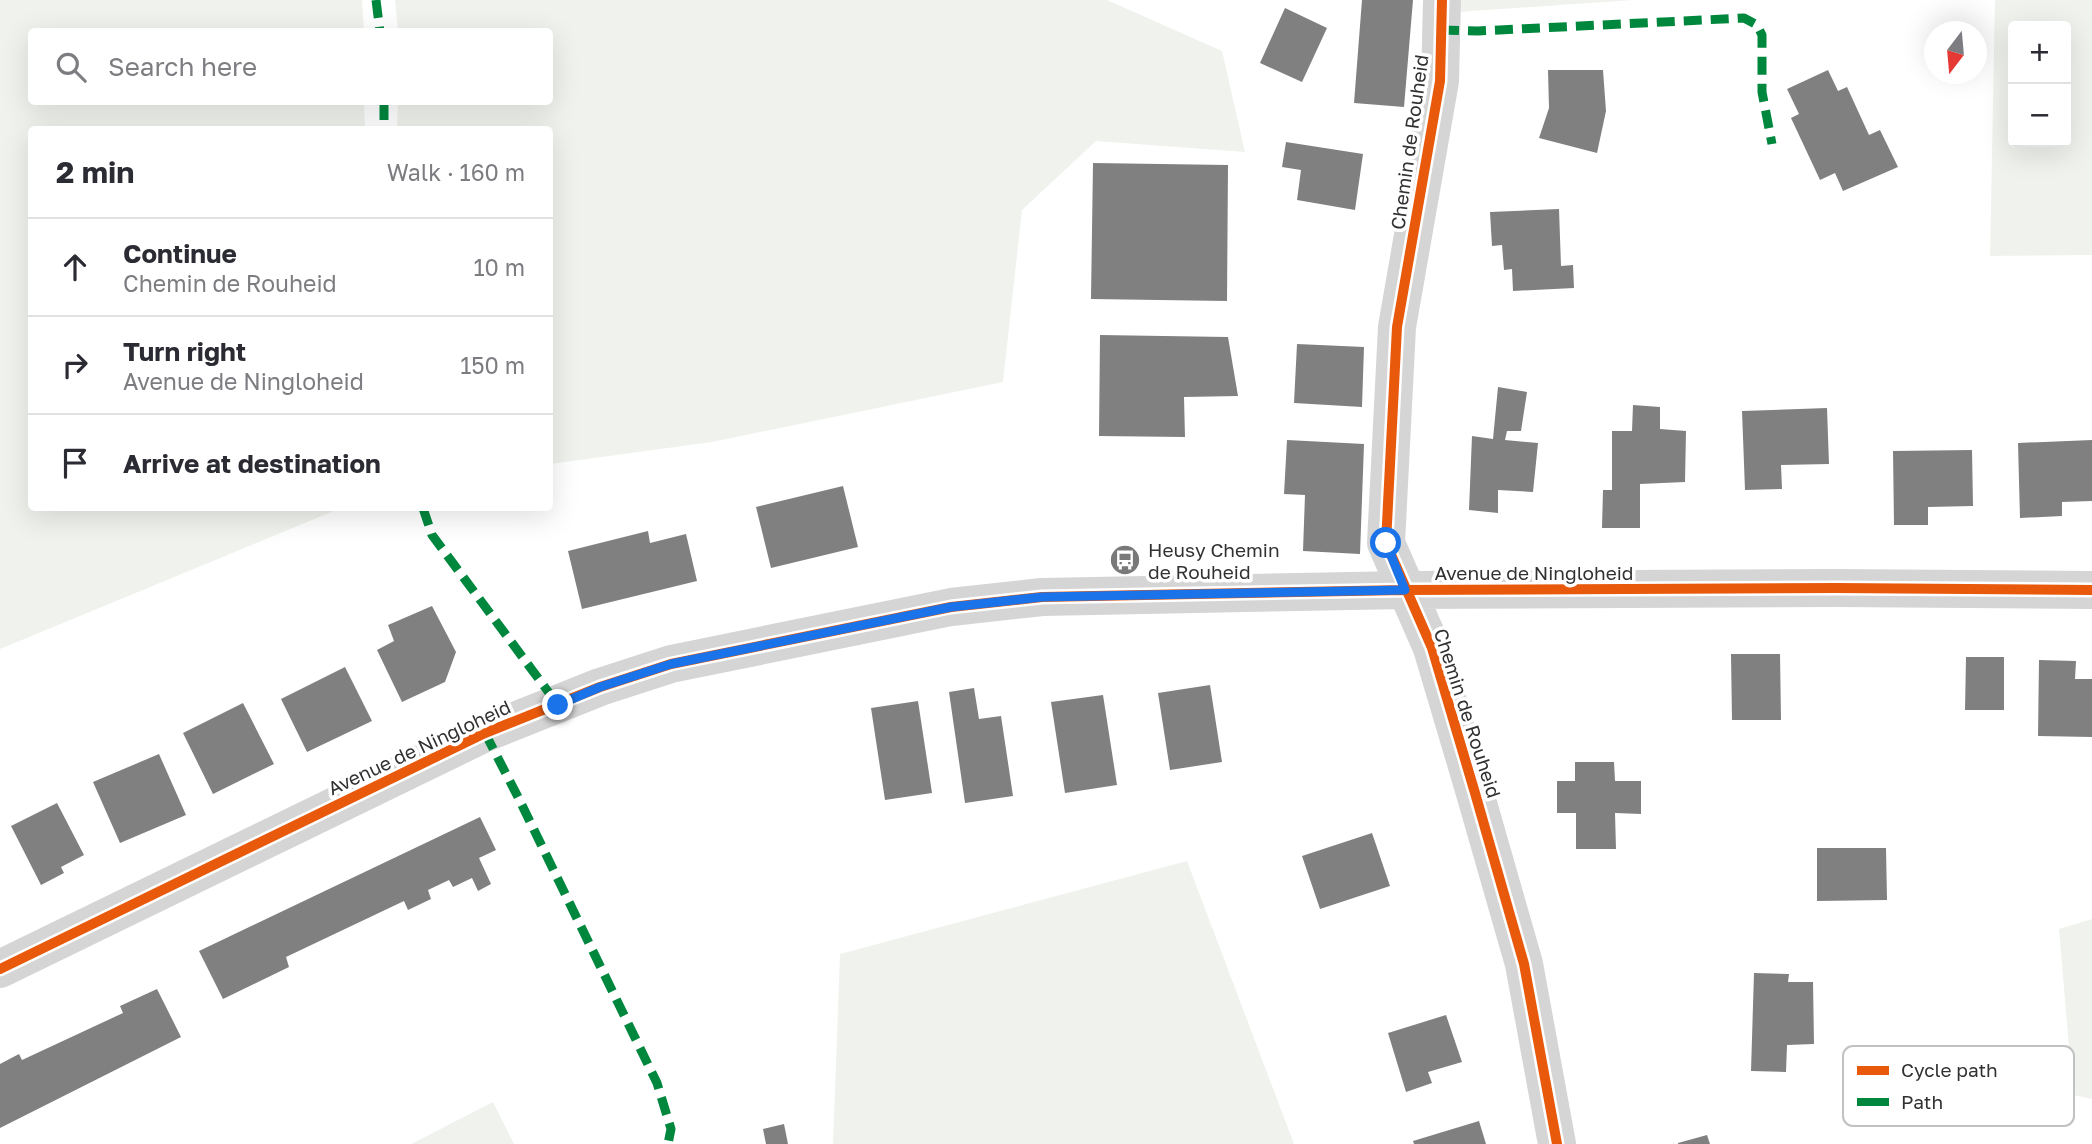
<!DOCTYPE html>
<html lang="en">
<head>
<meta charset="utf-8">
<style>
  :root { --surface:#fff; --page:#f7f7f7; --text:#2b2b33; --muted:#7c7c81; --line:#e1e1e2 }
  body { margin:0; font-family:"Golos Text",sans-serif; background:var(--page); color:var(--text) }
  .controls { position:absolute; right:21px; top:21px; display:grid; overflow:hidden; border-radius:7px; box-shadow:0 7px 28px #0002 }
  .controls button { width:63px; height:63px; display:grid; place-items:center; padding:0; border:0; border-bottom:2px solid var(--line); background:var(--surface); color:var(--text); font:35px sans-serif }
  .compass { position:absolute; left:1924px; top:21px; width:63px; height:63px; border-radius:50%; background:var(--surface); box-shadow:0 7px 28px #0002; rotate:196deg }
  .stop { position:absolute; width:21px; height:21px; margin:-16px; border:5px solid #1a73e8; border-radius:50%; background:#fff }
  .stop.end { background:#1a73e8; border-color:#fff; box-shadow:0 2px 7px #0008 }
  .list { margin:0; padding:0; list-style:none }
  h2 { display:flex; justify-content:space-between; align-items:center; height:91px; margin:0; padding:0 28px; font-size:30px }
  h2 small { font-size:23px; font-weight:400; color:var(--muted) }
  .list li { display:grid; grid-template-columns:46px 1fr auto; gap:21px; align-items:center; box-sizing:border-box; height:98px; padding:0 28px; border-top:2px solid var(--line) }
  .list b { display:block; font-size:26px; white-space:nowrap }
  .list p { margin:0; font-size:23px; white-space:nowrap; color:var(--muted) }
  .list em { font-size:23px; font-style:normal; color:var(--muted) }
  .icon { flex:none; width:38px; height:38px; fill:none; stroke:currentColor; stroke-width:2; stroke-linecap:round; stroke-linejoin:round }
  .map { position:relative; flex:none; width:2092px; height:1144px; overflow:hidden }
  .search { position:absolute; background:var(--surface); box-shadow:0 7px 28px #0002; left:28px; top:28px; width:525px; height:77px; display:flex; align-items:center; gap:18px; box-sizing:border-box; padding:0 24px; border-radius:7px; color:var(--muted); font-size:26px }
  .panel { position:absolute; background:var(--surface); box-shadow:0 7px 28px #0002; left:28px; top:126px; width:525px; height:385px; border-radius:7px }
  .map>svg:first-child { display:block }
</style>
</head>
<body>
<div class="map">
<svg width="2092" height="1144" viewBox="0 0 2092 1144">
  <rect width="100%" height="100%" fill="#fff"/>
  <path fill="#f0f3ed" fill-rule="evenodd" d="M0 0H362L364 31 32 32V102H364L365 129 32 130V508H341L0 649Z
    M395 0H1107L1222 51 1245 152 1096 141 1022 210 1003 382 712 442 550 464V130L397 129 398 102H550V32L398 31Z
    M1460 0H1633L1458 12Z
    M1995 0H2092V255L1990 256ZM2066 26V142H2013V26Z
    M1187 861 1294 1144H833L840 954Z
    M2092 919V1099L2073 1095 2059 929Z
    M493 1102 514 1144H411Z"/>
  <path fill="#808080" d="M1362 0H1413L1404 107 1354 103Z
    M1285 8 1327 28 1302 82 1260 63Z
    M1548 70H1603L1606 111 1597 153 1539 138 1549 108Z
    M1828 70 1838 91 1847 87 1869 135 1880 130 1898 167 1843 191 1835 173 1820 180 1791 118 1799 114 1787 89Z
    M1286 142 1363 154 1355 210 1297 200 1301 170 1282 167Z
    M1093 163 1228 165 1227 301 1091 299Z
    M1559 209 1561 266 1573 265 1574 288 1513 291 1512 269 1504 270 1502 245 1492 246 1490 212Z
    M1100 335 1228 337 1238 396 1184 397 1185 437 1099 436Z
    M1297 344 1364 347 1362 407 1294 403Z
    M1498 387 1527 392 1521 431H1507L1505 440 1538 443 1533 492 1498 490V513L1469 510 1472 436 1493 439Z
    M1633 405 1660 407V429L1686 431 1685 482 1640 484V528H1602L1603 490H1612V431H1632Z
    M1827 408 1829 464 1781 465 1782 489 1745 490 1742 411Z
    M1287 440 1364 444 1360 554 1303 551 1305 495 1284 494Z
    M2092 440V501L2062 502V516L2020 518 2018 443Z
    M1972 450 1973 506 1928 507V525H1894L1893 451Z
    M843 486 858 547 771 568 756 507Z
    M648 531 650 543 686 534 697 581 582 609 568 551Z
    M432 606 456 652 445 682 402 702 377 650 394 641 388 625Z
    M1731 654H1780L1781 720H1732Z
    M1966 657H2004V710H1965Z
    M2039 660 2076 661 2075 679H2092V737L2038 736Z
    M345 667 372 721 307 752 281 699Z
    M1210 685 1222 762 1170 770 1158 693Z
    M974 688 979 719 1001 716 1013 796 965 803 949 692Z
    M1103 695 1117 785 1065 793 1051 702Z
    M918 701 932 793 885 800 871 708Z
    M243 703 274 764 213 794 183 733Z
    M159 754 186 815 120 843 93 782Z
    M1575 762H1614L1615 781H1641V814L1615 813 1616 849H1576V813H1557V781H1575Z
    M57 803 84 855 61 867 64 873 41 885 11 826Z
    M480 817 496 850 479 858 491 884 478 891 472 878 453 887 449 880 428 890 431 899 408 910 404 901 286 957 289 967 223 999 199 951Z
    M1372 833 1390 886 1320 909 1302 856Z
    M1817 848H1886L1887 900 1817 901Z
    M1754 973 1789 974 1788 982H1813L1814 1044 1787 1045 1786 1072 1751 1071Z
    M157 989 181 1037 0 1128V1064L19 1054 22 1060 123 1013 120 1006Z
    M1446 1015 1462 1062 1428 1072 1432 1083 1406 1092 1388 1033Z
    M1479 1121 1486 1144H1414L1413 1141Z
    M784 1124 788 1144H766L763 1129Z
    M1707 1135 1710 1144H1678V1143Z"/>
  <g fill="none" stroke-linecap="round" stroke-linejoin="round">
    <path stroke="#d5d5d5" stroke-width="38" d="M1442 0 1440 81 1397 327 1386 543 1432 648 1475 793 1524 964 1557 1144
      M0 969 485 733 600 687 671 664 951 607 1042 597 1405 590 1836 588 2092 590"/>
    <path stroke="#00873e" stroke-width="9" stroke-dasharray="18 9" stroke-linecap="butt" d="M376 0 380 32
      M1441 30 1478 31 1744 18 1757 25 1762 35V92L1772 144
      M384 102V130
      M423 508 432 535 558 705
      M485 733 518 797 657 1083 671 1129 668 1144"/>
    <g stroke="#fff" stroke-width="15">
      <path id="cycleway" d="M1442 0 1440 81 1397 327 1386 543 1432 648 1475 793 1524 964 1557 1144
        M0 969 485 733 600 687 671 664 951 607 1042 597 1405 590 1836 588 2092 590"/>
    </g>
    <use href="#cycleway" stroke="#e8590c" stroke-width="10"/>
  </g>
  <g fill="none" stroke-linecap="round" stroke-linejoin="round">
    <path stroke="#1a73e8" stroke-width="9" d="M558 705 600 687 671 664 951 607 1042 597 1405 590 1386 543"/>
  </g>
  <defs>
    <g id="bus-disc" transform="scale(1.575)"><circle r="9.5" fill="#797979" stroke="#fff"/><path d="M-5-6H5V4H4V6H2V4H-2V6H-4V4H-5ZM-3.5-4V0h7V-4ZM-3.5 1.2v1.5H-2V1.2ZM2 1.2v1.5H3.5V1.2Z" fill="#fff"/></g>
  </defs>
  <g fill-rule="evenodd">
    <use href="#bus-disc" x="1125" y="560"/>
  </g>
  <g text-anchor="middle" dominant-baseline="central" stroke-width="7" stroke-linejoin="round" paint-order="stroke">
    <g font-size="19" fill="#313131" stroke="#fff">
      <text transform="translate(1409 142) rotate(-82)">Chemin de Rouheid</text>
      <text x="1534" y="572">Avenue de Ningloheid</text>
      <text transform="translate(1468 713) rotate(72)">Chemin de Rouheid</text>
      <text transform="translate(419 747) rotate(-25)">Avenue de Ningloheid</text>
    </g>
    <g font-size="19" fill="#313131" stroke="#fff" text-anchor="start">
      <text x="1148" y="549">Heusy Chemin<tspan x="1148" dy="22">de Rouheid</tspan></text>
    </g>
  </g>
  <rect x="1843" y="1046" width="231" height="80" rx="10" fill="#fff" stroke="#c1c1c1" stroke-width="2"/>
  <rect x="1857" y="1066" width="32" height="9" fill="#e8590c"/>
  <rect x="1857" y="1098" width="32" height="8" fill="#00873e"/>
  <g font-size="19" fill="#313131">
    <text x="1901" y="1077">Cycle path</text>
    <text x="1901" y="1109">Path</text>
  </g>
</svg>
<div class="controls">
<button>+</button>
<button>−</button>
</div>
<svg class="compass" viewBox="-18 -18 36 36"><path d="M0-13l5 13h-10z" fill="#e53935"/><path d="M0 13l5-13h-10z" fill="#7c7c81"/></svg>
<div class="stop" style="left:1386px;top:543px"></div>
<div class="stop end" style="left:558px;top:705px"></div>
<div class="search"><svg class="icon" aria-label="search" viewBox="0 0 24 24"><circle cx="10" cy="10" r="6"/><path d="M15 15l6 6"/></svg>Search here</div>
<section class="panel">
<h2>2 min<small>Walk · 160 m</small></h2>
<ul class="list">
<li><svg class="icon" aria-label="ahead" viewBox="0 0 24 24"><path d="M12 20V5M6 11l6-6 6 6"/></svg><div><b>Continue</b><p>Chemin de Rouheid</p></div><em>10 m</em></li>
<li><svg class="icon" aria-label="right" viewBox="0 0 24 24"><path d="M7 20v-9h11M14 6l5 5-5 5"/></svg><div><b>Turn right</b><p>Avenue de Ningloheid</p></div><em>150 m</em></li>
<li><svg class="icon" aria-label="arrive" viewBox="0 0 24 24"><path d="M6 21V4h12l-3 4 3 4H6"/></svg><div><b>Arrive at destination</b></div></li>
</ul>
</section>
</div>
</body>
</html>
